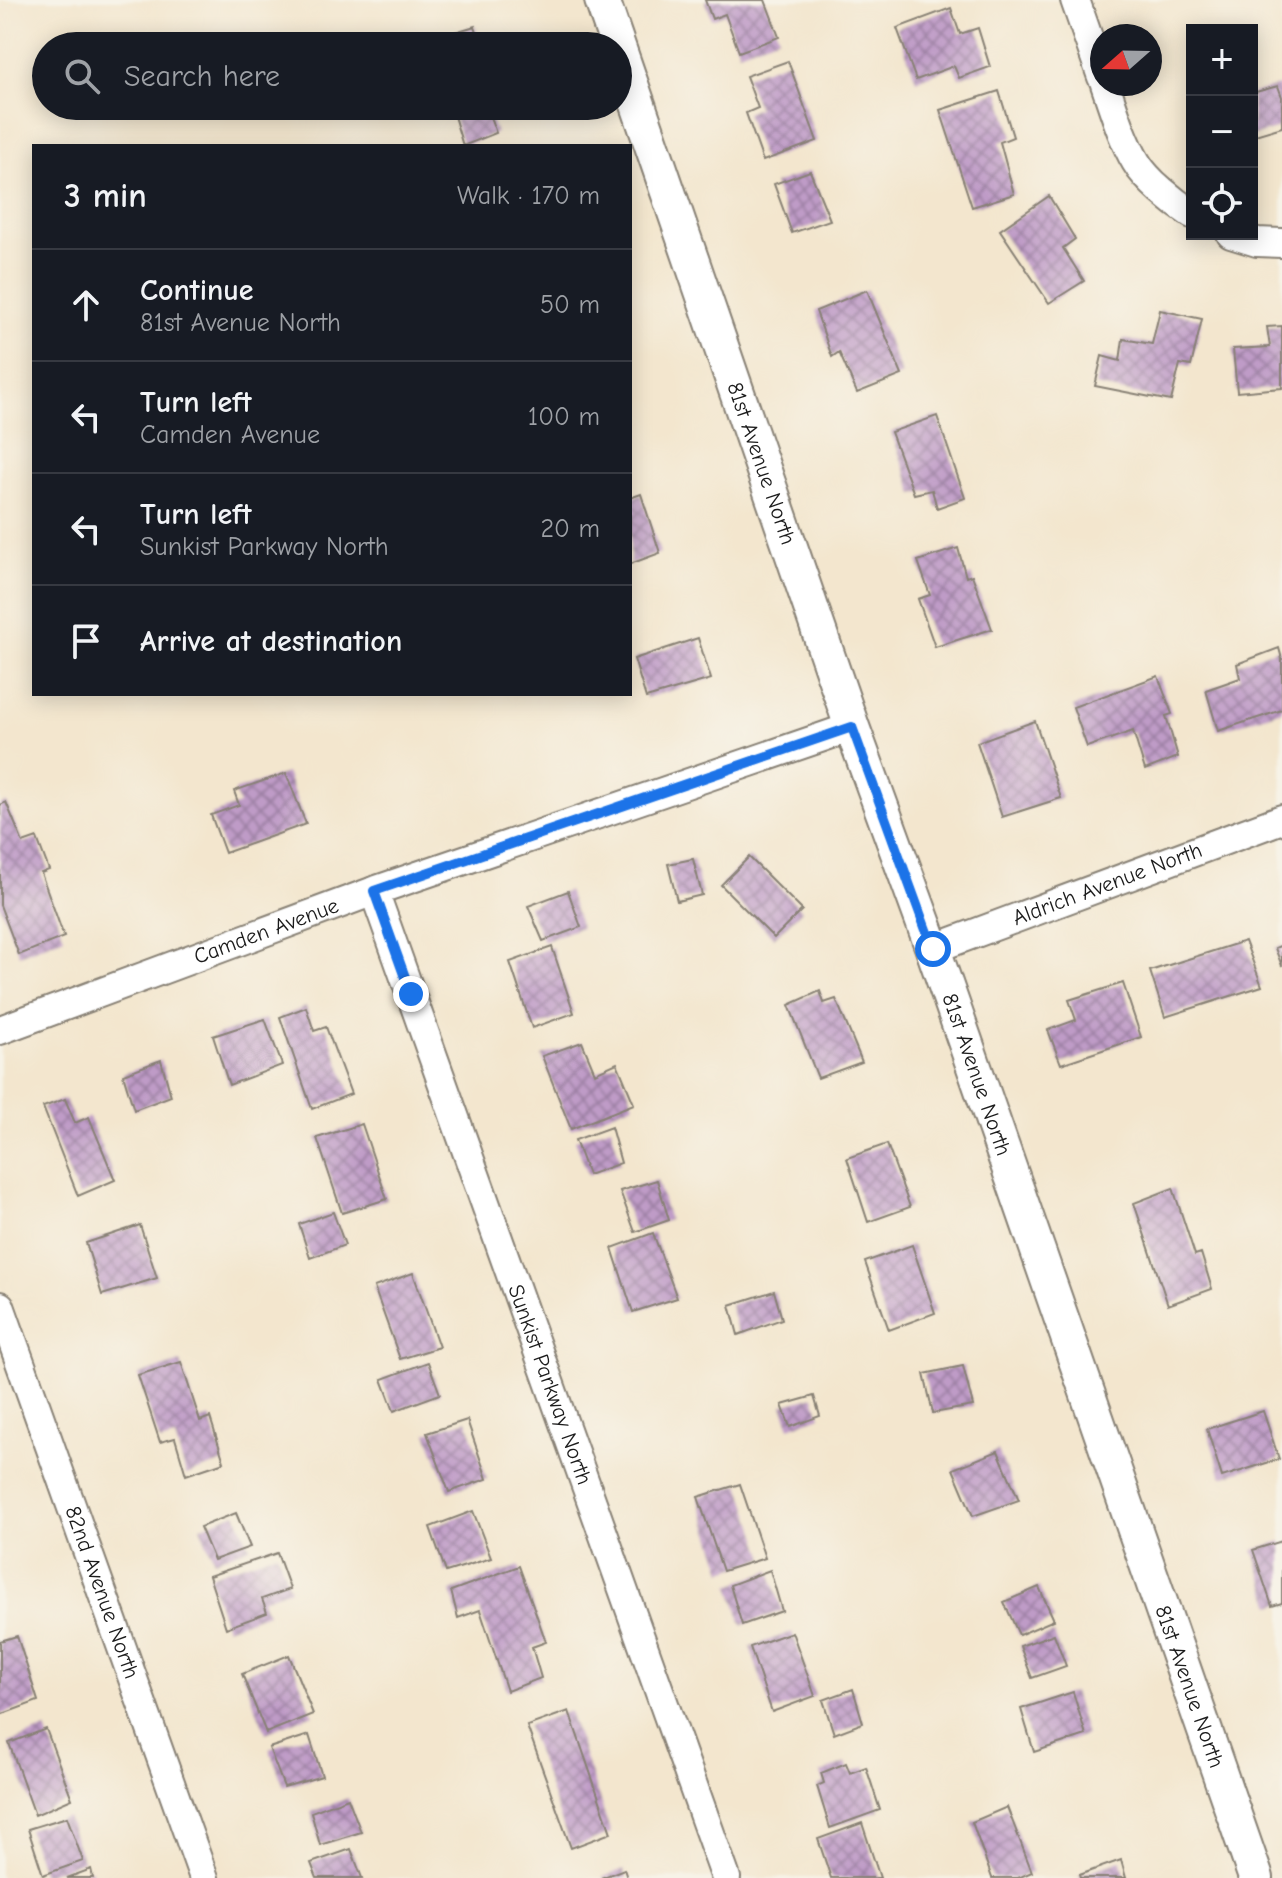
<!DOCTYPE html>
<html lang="en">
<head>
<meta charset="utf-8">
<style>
  :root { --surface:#171b24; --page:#20242c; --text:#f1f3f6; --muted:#9ea1a6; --line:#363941 }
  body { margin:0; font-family:"Comic Neue",sans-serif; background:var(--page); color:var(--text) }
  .controls { position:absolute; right:24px; top:24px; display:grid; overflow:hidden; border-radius:0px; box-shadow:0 4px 20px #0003 }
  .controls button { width:72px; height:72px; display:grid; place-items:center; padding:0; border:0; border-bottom:2px solid var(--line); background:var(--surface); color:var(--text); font:40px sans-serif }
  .compass { position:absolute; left:1090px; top:24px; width:72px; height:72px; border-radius:50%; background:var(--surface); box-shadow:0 4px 20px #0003; rotate:250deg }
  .stop { position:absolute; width:24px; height:24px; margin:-18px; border:6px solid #1a73e8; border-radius:50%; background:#fff }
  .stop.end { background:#1a73e8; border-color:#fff; box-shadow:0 2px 8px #0008 }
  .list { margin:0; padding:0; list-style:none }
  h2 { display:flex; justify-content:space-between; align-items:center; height:104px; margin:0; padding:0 32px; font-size:34px }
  h2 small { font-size:26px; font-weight:400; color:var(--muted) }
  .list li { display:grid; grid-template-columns:52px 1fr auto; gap:24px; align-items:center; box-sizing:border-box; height:112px; padding:0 32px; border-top:2px solid var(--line) }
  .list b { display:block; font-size:30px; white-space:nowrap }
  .list p { margin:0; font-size:26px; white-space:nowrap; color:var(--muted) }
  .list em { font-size:26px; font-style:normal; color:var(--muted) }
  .icon { flex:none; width:44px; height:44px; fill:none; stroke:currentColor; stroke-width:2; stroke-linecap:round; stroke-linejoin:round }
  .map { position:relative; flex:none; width:1282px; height:1878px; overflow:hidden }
  .search { position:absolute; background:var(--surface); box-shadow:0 4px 20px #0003; left:32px; top:32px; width:600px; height:88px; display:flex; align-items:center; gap:20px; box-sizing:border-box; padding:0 28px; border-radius:44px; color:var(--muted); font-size:30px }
  .panel { position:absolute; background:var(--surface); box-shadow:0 4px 20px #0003; left:32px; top:144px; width:600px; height:552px; border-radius:0px }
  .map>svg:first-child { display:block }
</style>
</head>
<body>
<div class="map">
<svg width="1282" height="1878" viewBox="0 0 1282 1878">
  <defs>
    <pattern id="building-cross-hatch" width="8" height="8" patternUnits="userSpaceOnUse" patternTransform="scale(2)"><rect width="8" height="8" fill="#bf9bc7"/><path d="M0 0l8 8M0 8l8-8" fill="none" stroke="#9a7ea1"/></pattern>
  </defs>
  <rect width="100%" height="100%" fill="#f7f3e8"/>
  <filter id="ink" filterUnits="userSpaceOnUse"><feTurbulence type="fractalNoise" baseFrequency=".0125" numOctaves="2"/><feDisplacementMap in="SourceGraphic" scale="16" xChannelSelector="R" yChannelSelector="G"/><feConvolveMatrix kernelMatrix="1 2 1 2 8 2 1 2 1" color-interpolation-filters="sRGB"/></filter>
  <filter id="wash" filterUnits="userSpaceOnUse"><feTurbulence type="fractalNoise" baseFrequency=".006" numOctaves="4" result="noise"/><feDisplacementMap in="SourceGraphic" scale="32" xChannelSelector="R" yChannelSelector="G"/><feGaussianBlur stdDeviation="1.8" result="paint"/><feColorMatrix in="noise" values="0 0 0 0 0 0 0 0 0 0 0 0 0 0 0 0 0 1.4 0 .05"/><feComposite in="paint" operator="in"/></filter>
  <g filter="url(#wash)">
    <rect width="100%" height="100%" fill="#f3e6ce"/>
    <g id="blocks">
      <path fill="url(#building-cross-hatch)" d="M705 0H765L779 37 739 52 725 14 712 19Z
        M951 8 960 34 978 28 990 67 959 78 954 66 916 80 897 28Z
        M475 26 482 46H438L435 38Z
        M788 61 817 141 763 161 746 113 758 108 746 76Z
        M1278 86 1282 97V127L1252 136V93Z
        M999 91 1013 137 1000 142 1014 194 972 207 940 110Z
        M451 106H486L496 133 463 146Z
        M810 171 830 220 792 233 774 184Z
        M1049 196 1075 239 1063 248 1084 281 1049 303 1000 230Z
        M867 290 902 375 857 393 839 352 832 357 816 311Z
        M1160 310 1202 319 1191 366 1180 364 1171 401 1095 386 1102 356 1120 361 1123 339 1152 344Z
        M1282 326V388L1237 392 1233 349 1270 347 1267 327Z
        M937 416 965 498 937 508 932 490 914 494 891 432Z
        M641 494 660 553 630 564V498Z
        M958 548 966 577 972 575 992 629 935 647 918 599 930 595 918 561Z
        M698 638 711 679 646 698 634 659Z
        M1279 648 1282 659V710L1218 731 1206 690 1240 678 1237 664Z
        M1158 676 1172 714 1166 716 1178 757 1145 770 1133 731 1087 747 1073 707Z
        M1035 721 1061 798 1002 817 977 742Z
        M286 773 306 824 225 853 211 815 239 805 234 791Z
        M6 802 23 843 37 838 49 870 41 873 64 937 19 955 0 905V805Z
        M749 857 802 910 774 938 721 885Z
        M693 859 702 895 677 901 668 864Z
        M568 891 581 927 543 941 528 906Z
        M1245 941 1262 986 1165 1017 1150 971Z
        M1282 945V966L1275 948Z
        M552 947 574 1013 532 1028 510 962Z
        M1123 983 1141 1037 1061 1064 1048 1030 1076 1020 1069 1000Z
        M820 991 824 1003 836 999 862 1062 818 1078 789 1005Z
        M306 1007 314 1031 326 1027 351 1094 312 1109 280 1017Z
        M265 1019 282 1065 229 1085 213 1036Z
        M582 1042 595 1073 617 1063 634 1104 571 1129 542 1056Z
        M161 1060 171 1096 134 1110 123 1074Z
        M65 1099 75 1123 89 1117 115 1180 78 1196 43 1107Z
        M362 1124 387 1199 342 1213 317 1138Z
        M611 1127 621 1163 588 1175 575 1140Z
        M887 1144 910 1207 868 1222 847 1158Z
        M657 1180 669 1220 635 1232 620 1191Z
        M1173 1188 1195 1255 1201 1253 1212 1289 1168 1305 1134 1203Z
        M333 1212 345 1245 310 1258 299 1224Z
        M140 1225 157 1278 102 1295 86 1243Z
        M653 1233 677 1298 633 1312 612 1248Z
        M912 1245 935 1313 889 1330 865 1262Z
        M413 1273 439 1347 400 1359 374 1287Z
        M774 1291 782 1319 738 1335 730 1305Z
        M181 1362 200 1421 210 1417 224 1462 186 1475 175 1438 160 1442 138 1375Z
        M428 1362 440 1394 394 1411 382 1379Z
        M963 1366 973 1406 933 1413 924 1374Z
        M814 1396 820 1416 790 1427 782 1405Z
        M1263 1411 1279 1459 1222 1477 1207 1429Z
        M467 1420 487 1479 449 1492 427 1433Z
        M998 1451 1019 1500 973 1516 953 1469Z
        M740 1484 765 1558 723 1571 698 1497Z
        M473 1511 491 1558 446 1572 430 1527Z
        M236 1513 250 1547 214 1560 200 1527Z
        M1282 1541V1603L1272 1606 1253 1550Z
        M277 1553 290 1589 262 1599 267 1613 226 1628 209 1576Z
        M519 1566 546 1642 532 1647 541 1678 507 1691 480 1610 458 1618 451 1591Z
        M770 1570 782 1611 742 1625 730 1585Z
        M1039 1587 1054 1620 1019 1635 1004 1602Z
        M792 1632 815 1696 772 1712 750 1647Z
        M1054 1634 1066 1666 1032 1678 1020 1646Z
        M17 1636 38 1701 0 1715V1641Z
        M289 1655 313 1714 266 1733 242 1674Z
        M853 1689 863 1723 834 1734 823 1700Z
        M1073 1692 1086 1735 1034 1752 1021 1709Z
        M569 1711 611 1833 571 1848 527 1726Z
        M46 1729 72 1799 35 1815 9 1743Z
        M309 1735 322 1776 284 1787 269 1748Z
        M846 1763 850 1773 866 1767 880 1810 830 1828 817 1786 824 1783 821 1773Z
        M348 1798 361 1832 320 1845 311 1812Z
        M1007 1807 1032 1872 1018 1878H992L972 1822Z
        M67 1817 83 1861 43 1875 28 1829Z
        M862 1823 880 1878H831L818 1839Z
        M351 1849 362 1878H317L311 1863Z
        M1121 1860 1126 1878H1080L1079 1875Z
        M91 1869 93 1878H67Z
        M624 1869 627 1878H601Z"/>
    </g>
  </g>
  <g filter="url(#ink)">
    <use href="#blocks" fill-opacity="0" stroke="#888175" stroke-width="2"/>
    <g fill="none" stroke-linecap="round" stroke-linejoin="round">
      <g stroke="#888175" stroke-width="32">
        <g id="minor">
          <path d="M1075 0 1102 77"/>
          <path d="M1105 84C1114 110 1122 138 1136 162 1147 181 1174 202 1192 214"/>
          <path d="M1231 234 1257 242 1282 243"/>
          <path id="s1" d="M374 891 726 1878"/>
          <path id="s2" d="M933 949 1282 819"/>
          <path id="s3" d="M0 1030 374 891 852 727"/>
          <path id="s4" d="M0 1306 204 1878"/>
        </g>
      </g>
      <g stroke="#888175" stroke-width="38">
        <g id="tertiary">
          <path id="s5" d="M602 0 852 727 933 949 1256 1878"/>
        </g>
      </g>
      <use href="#minor" stroke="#fff" stroke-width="28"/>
      <use href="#tertiary" stroke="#fff" stroke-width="34"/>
    </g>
  </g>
  <g fill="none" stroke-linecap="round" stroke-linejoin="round" filter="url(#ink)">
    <path stroke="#1a73e8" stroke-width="10" d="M411 994 374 891 852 727 933 949"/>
  </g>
  <g text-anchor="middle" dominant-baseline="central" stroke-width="6" stroke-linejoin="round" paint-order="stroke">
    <g font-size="22" fill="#1c1c1c" stroke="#f7f3e8">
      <text stroke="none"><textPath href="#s5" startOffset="490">81st Avenue North</textPath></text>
      <text stroke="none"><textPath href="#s2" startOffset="186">Aldrich Avenue North</textPath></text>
      <text stroke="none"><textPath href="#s3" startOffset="284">Camden Avenue</textPath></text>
      <text stroke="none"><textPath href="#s5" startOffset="1138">81st Avenue North</textPath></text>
      <text stroke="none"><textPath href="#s1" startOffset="524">Sunkist Parkway North</textPath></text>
      <text stroke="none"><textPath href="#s4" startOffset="304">82nd Avenue North</textPath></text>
      <text stroke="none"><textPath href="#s5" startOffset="1786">81st Avenue North</textPath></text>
    </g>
  </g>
</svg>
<div class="controls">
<button>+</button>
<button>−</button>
<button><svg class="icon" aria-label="locate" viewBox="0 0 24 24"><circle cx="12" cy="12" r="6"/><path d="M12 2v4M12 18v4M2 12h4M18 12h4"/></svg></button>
</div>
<svg class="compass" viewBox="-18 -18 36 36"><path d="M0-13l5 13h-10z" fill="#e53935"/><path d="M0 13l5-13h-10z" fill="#9ea1a6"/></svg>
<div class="stop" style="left:933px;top:949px"></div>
<div class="stop end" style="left:411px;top:994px"></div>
<div class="search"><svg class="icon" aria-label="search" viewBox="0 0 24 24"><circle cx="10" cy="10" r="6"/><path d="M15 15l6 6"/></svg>Search here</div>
<section class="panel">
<h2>3 min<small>Walk · 170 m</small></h2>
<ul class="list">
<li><svg class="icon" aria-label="ahead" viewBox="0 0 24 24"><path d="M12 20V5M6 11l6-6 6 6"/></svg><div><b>Continue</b><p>81st Avenue North</p></div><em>50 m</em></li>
<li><svg class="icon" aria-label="left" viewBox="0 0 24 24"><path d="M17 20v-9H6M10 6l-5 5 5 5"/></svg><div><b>Turn left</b><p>Camden Avenue</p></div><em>100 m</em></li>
<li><svg class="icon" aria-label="left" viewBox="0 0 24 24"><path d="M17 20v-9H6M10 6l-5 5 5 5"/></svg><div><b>Turn left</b><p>Sunkist Parkway North</p></div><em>20 m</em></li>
<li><svg class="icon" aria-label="arrive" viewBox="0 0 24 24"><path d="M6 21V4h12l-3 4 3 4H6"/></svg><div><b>Arrive at destination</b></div></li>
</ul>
</section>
</div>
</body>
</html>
